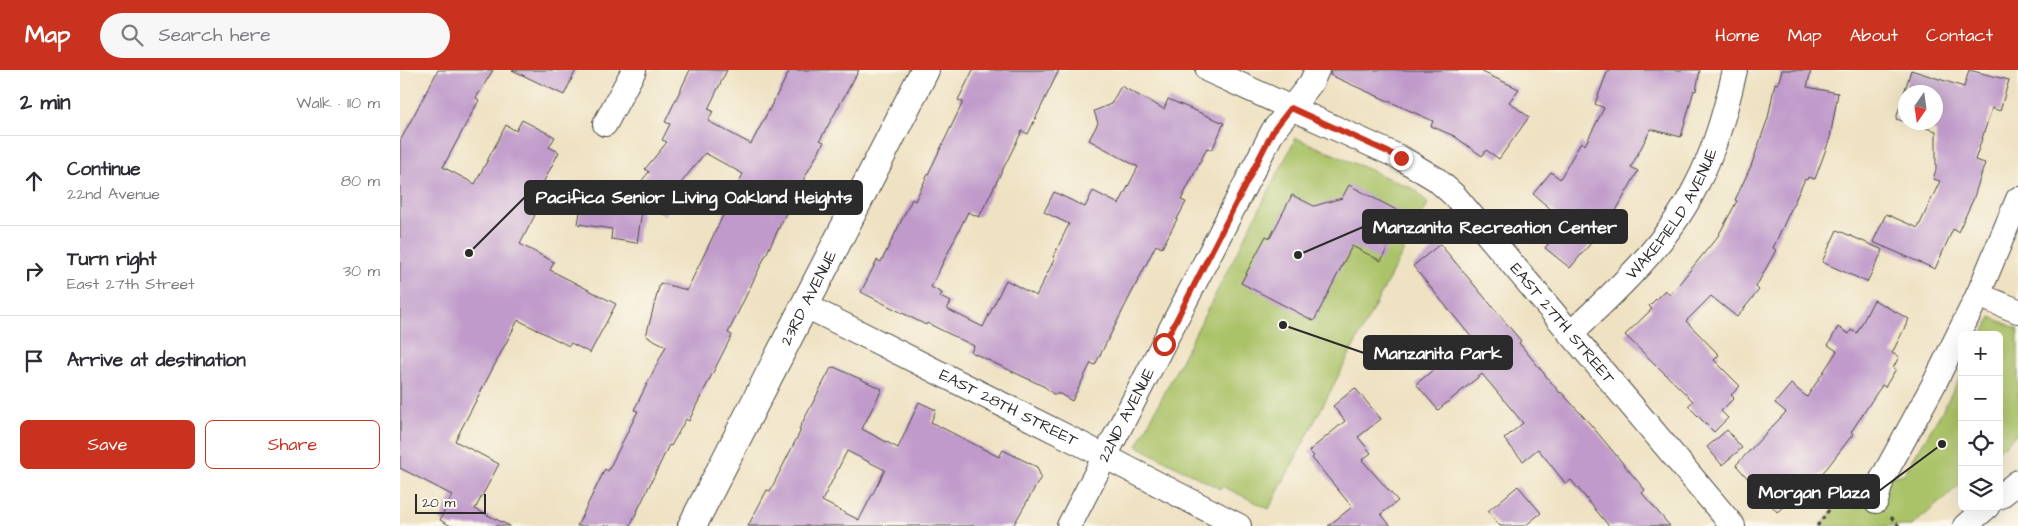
<!DOCTYPE html>
<html lang="en">
<head>
<meta charset="utf-8">
<style>
  :root { --surface:#fff; --page:#f7f7f7; --text:#2b2b33; --muted:#7c7c81; --line:#e1e1e2; --accent:#c8321e }
  body { margin:0; font-family:"Architects Daughter",sans-serif; background:var(--page); color:var(--text) }
  .controls { position:absolute; right:15px; bottom:15px; display:grid; overflow:hidden; border-radius:8px; box-shadow:0 5px 20px #0002 }
  .controls button { width:45px; height:45px; display:grid; place-items:center; padding:0; border:0; border-bottom:1px solid var(--line); background:var(--surface); color:var(--text); font:25px sans-serif }
  .compass { position:absolute; left:1498px; top:15px; width:45px; height:45px; border-radius:50%; background:var(--surface); box-shadow:0 5px 20px #0002; rotate:193deg }
  .scale { position:absolute; left:15px; bottom:12px; width:71px; box-sizing:border-box; padding-left:5px; border:2px solid #2b2b2b; border-top:0; font-size:14px; line-height:18px; white-space:nowrap; color:#2b2b2b; -webkit-text-stroke:4px #fbf7ec; paint-order:stroke }
  .stop { position:absolute; width:15px; height:15px; margin:-11px; border:4px solid #c8321e; border-radius:50%; background:#fff }
  .stop.end { background:#c8321e; border-color:#fff; box-shadow:0 1px 5px #0008 }
  .list { margin:0; padding:0; list-style:none }
  h2 { display:flex; justify-content:space-between; align-items:center; height:65px; margin:0; padding:0 20px; font-size:21px }
  h2 small { font-size:16px; font-weight:400; color:var(--muted) }
  .list li { display:grid; grid-template-columns:32px 1fr auto; gap:15px; align-items:center; box-sizing:border-box; height:90px; padding:0 20px; border-top:1px solid var(--line) }
  .list b { display:block; font-size:19px; white-space:nowrap }
  .list p { margin:0; font-size:16px; white-space:nowrap; color:var(--muted) }
  .list em { font-size:16px; font-style:normal; color:var(--muted) }
  .actions { display:flex; gap:10px; padding:15px 20px }
  .actions a { flex:1; padding:11px 0; border:1px solid var(--accent); border-radius:8px; text-align:center; font-size:18px; color:var(--accent) }
  .actions .main { background:var(--accent); color:#fff }
  .icon { flex:none; width:28px; height:28px; fill:none; stroke:currentColor; stroke-width:2; stroke-linecap:round; stroke-linejoin:round }
  .map { position:relative; flex:none; width:1618px; height:456px; overflow:hidden }
  header { display:flex; align-items:center; gap:30px; box-sizing:border-box; height:70px; padding:0 25px; background:var(--accent); color:#fff }
  header strong { font-size:24px }
  nav { display:flex; gap:28px; margin-inline-start:auto; font-size:18px }
  .search { width:350px; height:45px; background:var(--page); display:flex; align-items:center; gap:12px; box-sizing:border-box; padding:0 18px; border-radius:28px; color:var(--muted); font-size:19px }
  main { display:flex }
  aside { flex:1; background:var(--surface) }
  .map>svg:first-child { display:block }
</style>
</head>
<body>
<header>
<strong>Map</strong>
<div class="search"><svg class="icon" aria-label="search" viewBox="0 0 24 24"><circle cx="10" cy="10" r="6"/><path d="M15 15l6 6"/></svg>Search here</div>
<nav><a>Home</a><a>Map</a><a>About</a><a>Contact</a></nav>
</header>
<main>
<aside>
<h2>2 min<small>Walk · 110 m</small></h2>
<ul class="list">
<li><svg class="icon" aria-label="ahead" viewBox="0 0 24 24"><path d="M12 20V5M6 11l6-6 6 6"/></svg><div><b>Continue</b><p>22nd Avenue</p></div><em>80 m</em></li>
<li><svg class="icon" aria-label="right" viewBox="0 0 24 24"><path d="M7 20v-9h11M14 6l5 5-5 5"/></svg><div><b>Turn right</b><p>East 27th Street</p></div><em>30 m</em></li>
<li><svg class="icon" aria-label="arrive" viewBox="0 0 24 24"><path d="M6 21V4h12l-3 4 3 4H6"/></svg><div><b>Arrive at destination</b></div></li>
</ul>
<div class="actions"><a class="main">Save</a><a>Share</a></div>
</aside>
<div class="map">
<svg width="1618" height="456" viewBox="0 0 1618 456">
  <rect width="100%" height="100%" fill="#fbf7ec"/>
  <filter id="ink" filterUnits="userSpaceOnUse"><feTurbulence type="fractalNoise" baseFrequency=".02" numOctaves="2"/><feDisplacementMap in="SourceGraphic" scale="10" xChannelSelector="R" yChannelSelector="G"/><feConvolveMatrix kernelMatrix="1 2 1 2 8 2 1 2 1" color-interpolation-filters="sRGB"/></filter>
  <filter id="wash" filterUnits="userSpaceOnUse"><feTurbulence type="fractalNoise" baseFrequency=".0096" numOctaves="4" result="noise"/><feDisplacementMap in="SourceGraphic" scale="20" xChannelSelector="R" yChannelSelector="G"/><feGaussianBlur stdDeviation="1.12" result="paint"/><feColorMatrix in="noise" values="0 0 0 0 0 0 0 0 0 0 0 0 0 0 0 0 0 1.4 0 .05"/><feComposite in="paint" operator="in"/></filter>
  <g filter="url(#wash)">
    <rect width="100%" height="100%" fill="#efe2c3"/>
    <path fill="#aac268" stroke="#6a764a" d="M896 68 1016 120 1028 134 869 439 822 416 820 419 737 376Z
      M1591 247 1618 259V363L1599 380V265H1582Z
      M1562 304V413L1512 456H1421L1450 417 1504 404 1541 343Z"/>
    <g id="blocks">
      <path fill="#bf9aca" fill-rule="evenodd" d="M38 0H93L76 28 79 30 43 97 75 114 106 55 116 61 122 50 155 67 149 77 159 82 128 142 135 145 120 174 154 192 150 200 216 234 190 283 171 273 169 276 118 250 55 371 99 394 75 439 110 456H51L40 450 52 425 0 398V71Z
        M112 0H176L164 25Z
        M290 0H327L308 39 313 41 308 51 351 74 390 0H459L420 70 424 72 392 131 328 263 332 265 296 336 289 351 286 349 271 376 269 375 230 456H177L205 399 208 401 238 341 234 340 266 276 246 266 260 213 287 220 343 104 305 83 280 114 286 119 264 145 244 128 237 173 211 169 212 159 178 154 184 117 242 126 234 120 249 102 245 99 267 72 262 70 270 54 265 52Z
        M573 0H659L628 64 622 61 579 147 568 142 531 217 542 223 540 227 551 232 547 239 583 257 606 210 636 226 655 188 653 187 669 154 644 142 654 122 685 137 693 121 719 134 738 97 689 70 698 53 694 41 711 34 721 16 764 39 768 29 824 53 812 80 807 78 781 130 786 132 762 178 756 175 695 295 691 293 672 331 660 324H653L645 317 571 282 574 276 527 253 526 255 461 222 477 190 481 192 512 129 515 131 563 32 558 30Z
        M931 0H1078L1119 19 1109 32 1129 47 1099 89 1086 80 1082 86 1054 66 1031 56 1033 51 930 5Z
        M1208 0H1300L1296 21 1294 20 1281 67 1251 59 1231 97 1238 101 1212 148 1170 198 1145 178 1166 152 1133 124 1151 102 1160 109 1181 72 1185 75 1204 38 1195 34Z
        M1382 0H1411L1407 17 1438 23 1430 68 1415 109 1408 107 1407 110 1405 109 1373 178 1376 180 1356 217 1359 220 1337 247 1311 226 1286 251 1319 285 1314 290 1340 316 1331 325 1334 328 1321 341 1328 348 1314 362 1288 336 1293 331 1225 265 1252 239 1249 236 1265 220 1270 225 1318 166 1337 131 1335 130 1351 96 1368 48 1375 13 1378 14Z
        M1511 0 1564 17 1569 0 1609 10 1600 41 1592 38 1575 90 1585 93 1573 130 1558 162 1553 159 1535 199 1473 172 1486 144 1518 158 1540 111 1533 109 1536 100V61L1506 52H1536V22H1506V52L1496 49Z
        M949 115 1008 146 993 173 991 170 981 191 952 176 914 251 841 213 866 166 870 168 892 125 914 136 942 128Z
        M1437 160 1483 180 1467 212 1422 192Z
        M1040 174 1121 271 1119 273 1160 323 1161 322 1191 355 1245 420 1242 423 1270 456H1209L1171 410 1166 414 1138 379 1123 391 1104 369 1123 353 1082 304 1038 340 1016 314 1072 268 1013 196Z
        M1474 230 1509 249 1492 283 1499 287 1493 298 1496 299 1485 317 1482 315 1451 362 1453 364 1427 398 1408 418 1407 417 1377 442 1336 395 1386 342 1375 333 1391 314 1407 327 1437 281 1428 275 1438 257 1449 264 1451 260 1457 263Z
        M434 297 482 319 462 359 498 378 519 332 536 340 531 352 599 387 603 380 637 397 641 407 613 456H348L367 420 370 421 401 360 399 359 431 298ZM447 381 485 400 459 450 422 431Z
        M955 318 981 349 958 367 971 383 962 390 998 431 981 444 991 456H928L952 437 912 388 914 386 909 381 945 351 933 336Z
        M1327 360 1342 378 1322 395 1307 377Z
        M1118 416 1141 443 1125 456H1100L1088 441Z"/>
    </g>
  </g>
  <g filter="url(#ink)">
    <use href="#blocks" fill-opacity="0" stroke="#484642" stroke-width="1"/>
    <g fill="none" stroke-linecap="round" stroke-linejoin="round">
      <g stroke="#484642" stroke-width="26">
        <g id="street">
          <path id="s1" d="M808 0 1001 88 1036 109 1055 126 1333 456"/>
          <path d="M205 54 234 0"/>
          <path d="M1578 225 1618 241"/>
          <path id="s2" d="M404 235 679 373 839 456"/>
          <path id="s3" d="M1170 264C1215 222 1268 173 1296 116 1315 80 1326 39 1335 0"/>
          <path d="M1599 427 1618 412"/>
          <path d="M1476 431 1482 409 1535 312 1578 225 1618 129"/>
          <path id="s4" d="M669 456 873 61 911 13 917 0"/>
          <path d="M1565 456 1587 437"/>
        </g>
      </g>
      <g stroke="#484642" stroke-width="30">
        <g id="secondary">
          <path id="s5" d="M292 456 525 0"/>
        </g>
      </g>
      <path stroke="#484642" stroke-width="3" stroke-dasharray="4 4" stroke-linecap="butt" d="M1491 447 1499 456
        M1417 456 1449 413 1456 412"/>
      <use href="#street" stroke="#fff" stroke-width="24"/>
      <use href="#secondary" stroke="#fff" stroke-width="28"/>
    </g>
  </g>
  <g fill="none" stroke-linecap="round" stroke-linejoin="round" filter="url(#ink)">
    <path stroke="#c8321e" stroke-width="6" d="M764 274 873 61 891 38 1001 88"/>
  </g>
  <g text-anchor="middle" dominant-baseline="central" stroke-width="4" stroke-linejoin="round" paint-order="stroke">
    <g font-size="16" fill="#2b2b2b" stroke="#fbf7ec">
      <text stroke="none"><textPath href="#s3" startOffset="159">WAKEFIELD AVENUE</textPath></text>
      <text stroke="none"><textPath href="#s5" startOffset="256">23RD AVENUE</textPath></text>
      <text stroke="none"><textPath href="#s1" startOffset="445">EAST 27TH STREET</textPath></text>
      <text stroke="none"><textPath href="#s2" startOffset="229">EAST 28TH STREET</textPath></text>
      <text stroke="none"><textPath href="#s4" startOffset="125">22ND AVENUE</textPath></text>
    </g>
  </g>
  <path fill="none" stroke="#2b2b2b" stroke-width="2" d="M69 183L125 127M898 185L963 157M883 255L964 283M1542 374L1479 421"/>
  <g fill="#2b2b2b" stroke="#fbf7ec" stroke-width="2">
    <circle cx="69" cy="183" r="5"/>
    <circle cx="898" cy="185" r="5"/>
    <circle cx="883" cy="255" r="5"/>
    <circle cx="1542" cy="374" r="5"/>
  </g>
  <g fill="#2b2b2b" stroke="#2b2b2b" stroke-width="2">
    <rect x="125" y="111" width="337" height="33" rx="5"/>
    <rect x="963" y="140" width="264" height="33" rx="5"/>
    <rect x="964" y="266" width="148" height="33" rx="5"/>
    <rect x="1348" y="405" width="131" height="33" rx="5"/>
  </g>
  <g font-size="18" text-anchor="middle" font-weight="bold" fill="#fff">
    <text x="294" y="133">Pacifica Senior Living Oakland Heights</text>
    <text x="1095" y="163">Manzanita Recreation Center</text>
    <text x="1038" y="289">Manzanita Park</text>
    <text x="1414" y="428">Morgan Plaza</text>
  </g>
</svg>
<div class="controls">
<button>+</button>
<button>−</button>
<button><svg class="icon" aria-label="locate" viewBox="0 0 24 24"><circle cx="12" cy="12" r="6"/><path d="M12 2v4M12 18v4M2 12h4M18 12h4"/></svg></button>
<button><svg class="icon" aria-label="layers" viewBox="0 0 24 24"><path d="M12 4l9 5-9 5-9-5zM3 14l9 5 9-5"/></svg></button>
</div>
<svg class="compass" viewBox="-18 -18 36 36"><path d="M0-13l5 13h-10z" fill="#e53935"/><path d="M0 13l5-13h-10z" fill="#7c7c81"/></svg>
<div class="scale">20 m</div>
<div class="stop" style="left:764px;top:274px"></div>
<div class="stop end" style="left:1001px;top:88px"></div>
</div>
</main>
</body>
</html>
